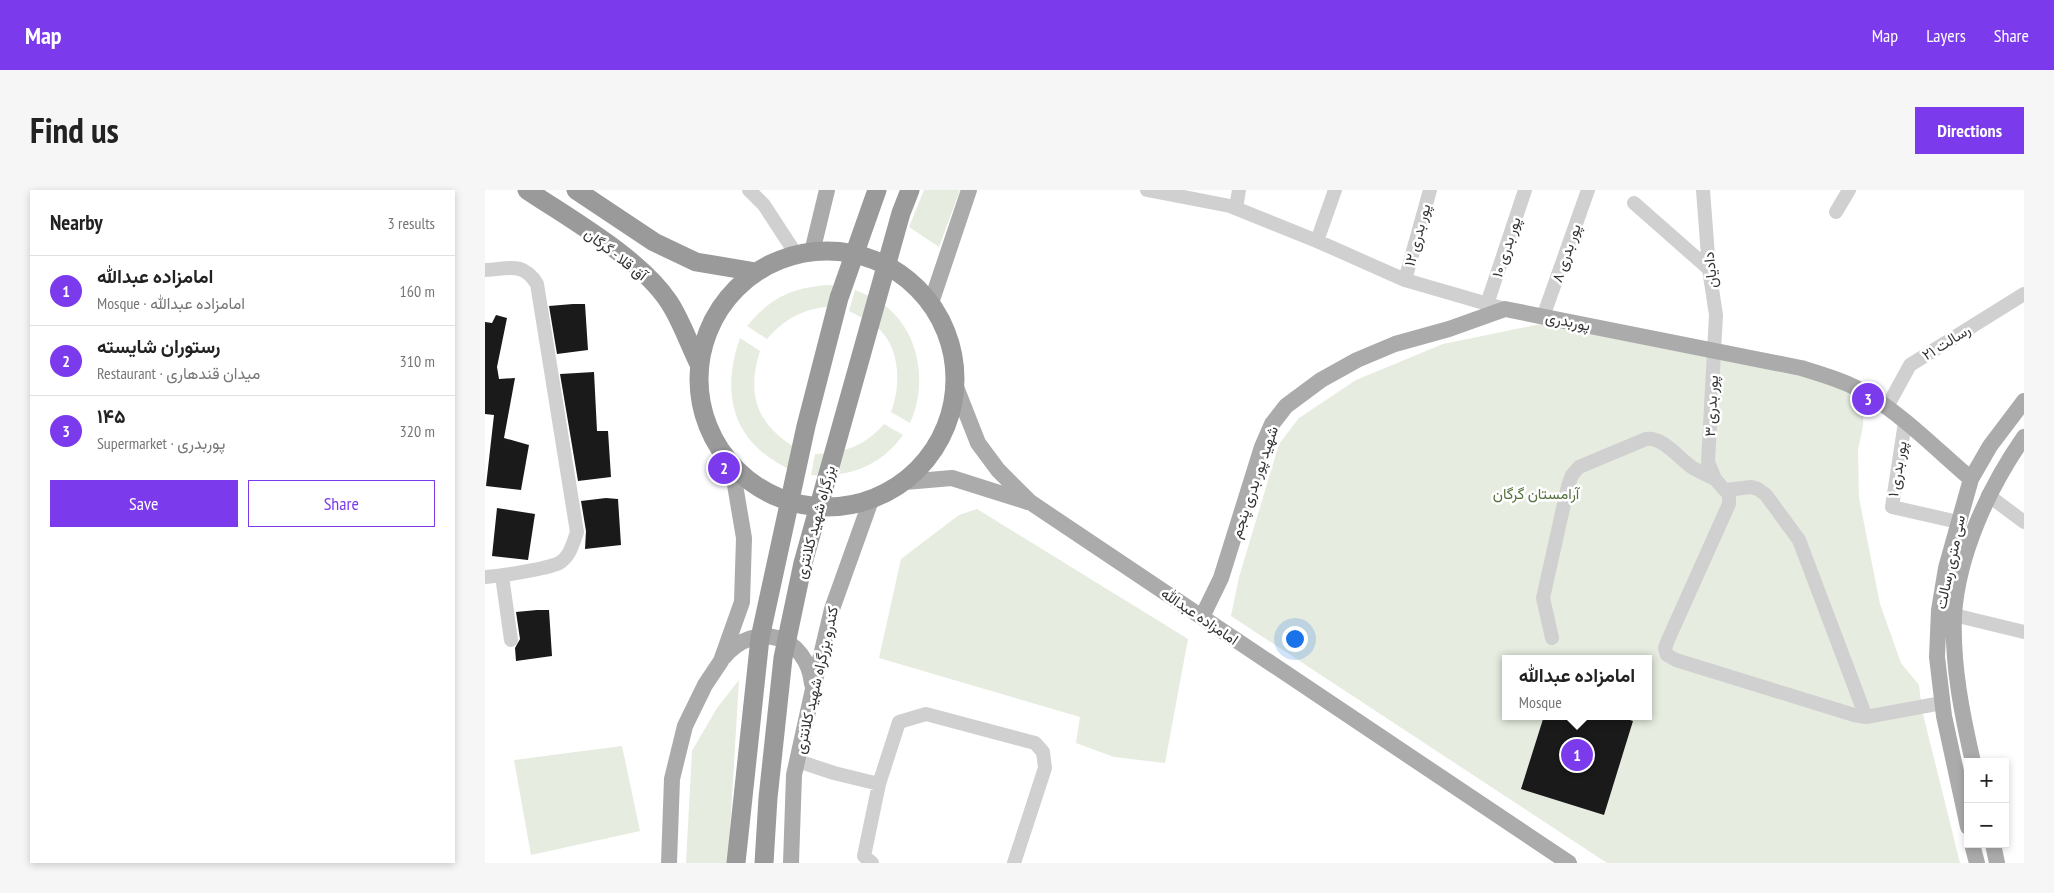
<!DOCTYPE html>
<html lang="en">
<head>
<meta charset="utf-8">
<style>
  :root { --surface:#fff; --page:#f6f6f6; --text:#222; --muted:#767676; --line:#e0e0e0; --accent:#7c3aed }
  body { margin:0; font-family:"PT Sans Narrow",Vazirmatn,sans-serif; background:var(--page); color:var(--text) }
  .controls { position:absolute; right:15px; bottom:15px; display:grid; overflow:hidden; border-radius:0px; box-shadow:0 2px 8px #0003 }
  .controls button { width:45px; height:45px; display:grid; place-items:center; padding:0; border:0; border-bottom:1px solid var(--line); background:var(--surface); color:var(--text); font:25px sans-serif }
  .you { position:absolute; left:809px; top:448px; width:18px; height:18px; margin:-12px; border:4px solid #fff; border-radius:50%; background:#1a73e8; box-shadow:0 0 0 8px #1a73e833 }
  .badge { display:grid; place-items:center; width:32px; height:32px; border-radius:50%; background:var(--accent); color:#fff; font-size:16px; font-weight:700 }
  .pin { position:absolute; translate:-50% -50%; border:2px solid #fff; box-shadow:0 1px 5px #0006 }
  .popup { position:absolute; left:1017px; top:465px; width:150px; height:65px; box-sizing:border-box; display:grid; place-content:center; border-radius:0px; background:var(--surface); filter:drop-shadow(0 1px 4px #0005); font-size:16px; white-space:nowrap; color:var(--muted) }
  .popup b { font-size:19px; color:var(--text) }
  .popup::after { content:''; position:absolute; left:50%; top:100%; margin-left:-10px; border:10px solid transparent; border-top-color:var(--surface) }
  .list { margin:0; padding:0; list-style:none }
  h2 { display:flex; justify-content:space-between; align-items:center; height:65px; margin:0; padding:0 20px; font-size:21px }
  h2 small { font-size:16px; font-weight:400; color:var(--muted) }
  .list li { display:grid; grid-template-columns:32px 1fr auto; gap:15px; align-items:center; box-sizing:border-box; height:70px; padding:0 20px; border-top:1px solid var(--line) }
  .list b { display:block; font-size:19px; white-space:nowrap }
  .list p { margin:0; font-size:16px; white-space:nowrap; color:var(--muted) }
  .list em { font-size:16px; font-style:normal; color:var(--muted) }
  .actions { display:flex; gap:10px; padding:15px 20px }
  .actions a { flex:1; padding:11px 0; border:1px solid var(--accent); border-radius:0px; text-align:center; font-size:18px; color:var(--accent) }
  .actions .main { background:var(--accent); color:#fff }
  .map { position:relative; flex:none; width:1539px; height:673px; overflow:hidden; border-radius:0px }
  header { display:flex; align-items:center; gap:30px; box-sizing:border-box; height:70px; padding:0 25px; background:var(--accent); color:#fff }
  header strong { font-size:24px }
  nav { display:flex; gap:28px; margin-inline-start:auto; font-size:18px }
  .intro { display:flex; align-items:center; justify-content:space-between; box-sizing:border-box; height:120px; padding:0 30px }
  h1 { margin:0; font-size:35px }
  .button { padding:12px 22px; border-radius:0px; background:var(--accent); color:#fff; font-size:18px; font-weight:700 }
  main { display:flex; gap:30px; padding:0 30px }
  aside { flex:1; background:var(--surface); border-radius:0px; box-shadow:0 2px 8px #0003 }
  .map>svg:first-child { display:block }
</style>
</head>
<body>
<header>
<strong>Map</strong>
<nav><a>Map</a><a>Layers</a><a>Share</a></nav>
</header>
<div class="intro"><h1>Find us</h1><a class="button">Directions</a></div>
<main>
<aside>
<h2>Nearby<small>3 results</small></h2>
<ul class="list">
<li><span class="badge">1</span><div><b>امامزاده عبدالله</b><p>Mosque · امامزاده عبدالله</p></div><em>160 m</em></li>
<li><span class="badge">2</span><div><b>رستوران شایسته</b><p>Restaurant · میدان قندهاری</p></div><em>310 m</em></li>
<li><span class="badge">3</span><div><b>۱۴۵</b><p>Supermarket · پوربدری</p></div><em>320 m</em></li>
</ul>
<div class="actions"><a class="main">Save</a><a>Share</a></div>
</aside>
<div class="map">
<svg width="1539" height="673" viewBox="0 0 1539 673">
  <rect width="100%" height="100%" fill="#fff"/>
  <path fill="#e6ecdf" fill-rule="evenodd" d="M439 0H475L454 57 424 37Z
    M346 95 353 98 349 116C321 118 301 127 282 149L262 136C286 107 308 97 346 95Z
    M370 100C379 104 390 108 398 114 435 141 443 194 425 233L406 222C416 195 416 158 392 137 383 130 374 126 364 121Z
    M1056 134 1321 187 1354 196 1379 210 1378 236 1373 260 1374 308 1395 414 1416 473 1434 495 1437 520 1475 673H1122L746 426 754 387 794 254 814 228 871 190 958 154ZM1021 469H1163V526H1021Z
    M255 148 275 161C260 207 274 238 316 261L311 282C250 257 234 208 255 148Z
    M399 234 418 245C396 276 363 288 326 285L330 264C359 263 380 256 399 234Z
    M492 319 703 449 680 573 629 567 591 553 595 527 394 468 416 369 474 325Z
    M254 490 243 673H201L207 561 232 518Z
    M137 556 155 641 46 665 29 570Z"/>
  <path fill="#1a1a1a" d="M88 114H100L103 160 72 164 64 116Z
    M11 125 22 128 12 177 14 189 30 188 19 248 44 255 36 300 1 296 9 225 0 224V132L7 133Z
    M109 182 112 241H123L126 287 93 291 75 184Z
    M121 308 133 309 136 355 100 359 101 341 96 311Z
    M12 318 50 324 43 370 7 366Z
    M52 420H64L67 466 31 471 30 458 35 449 31 422Z
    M1059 526H1132L1148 531 1119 625 1036 599Z"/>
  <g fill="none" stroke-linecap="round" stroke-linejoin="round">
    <path stroke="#d0d0d0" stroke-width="14" d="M264 0 279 15 311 64
      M662 0 745 16 832 51 920 90 1020 119
      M1218 0 1224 79 1231 125 1223 272 1230 289 1244 305V314L1183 450 1180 458 1182 465 1191 470 1369 525 1381 527 1457 513
      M1149 13 1224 79
      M751 18 754 0
      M1351 22 1364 0
      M832 51 850 0
      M0 80C23 79 38 71 52 94L92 342C88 353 85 367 74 373 62 379 15 386 0 387
      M920 90 945 0
      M1002 114 1040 0
      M1058 127 1103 0
      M1402 217 1425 175 1539 104
      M1420 232 1407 317 1473 332
      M1241 300 1266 297 1273 299 1281 305 1314 350 1381 527
      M1503 305 1539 332
      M17 386 26 450
      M1469 425 1539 442
      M1067 448 1058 408 1083 296 1087 285 1094 277 1161 249C1179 247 1193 268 1208 278 1215 282 1222 285 1230 289
      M313 571 349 583 394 594 414 532 441 524 550 553 558 562 560 578 529 673
      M387 673 379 666 394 594"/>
    <path stroke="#ababab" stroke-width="16" d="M327 62 342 0
      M446 113 484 0
      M471 197 493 253 513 280 545 312 1084 673
      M420 292 467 288 543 312
      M717 427 736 388 777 257 787 234 801 216 836 190 872 170 910 154 964 139 1020 119 1316 178C1339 185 1363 192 1384 205 1421 228 1453 261 1486 289
      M239 467C271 429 322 446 327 494
      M1488 572C1477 524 1467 475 1469 425 1473 364 1504 297 1539 247
      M1483 637 1459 526 1452 467 1454 420 1461 378 1486 289 1505 256 1539 211
      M1487 654 1492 673
      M1508 654 1512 673
      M184 673 187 589 200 536 220 495 236 471 257 412 259 348 247 277
      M306 673 309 585 328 499 347 419 385 313"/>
    <path stroke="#9a9a9a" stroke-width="19" d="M42 0C85 29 155 68 184 112 196 130 204 154 214 174
      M91 0 169 52 211 72 271 82
      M214 189a128 128 0 1 1 256 0a128 128 0 1 1-256 0Z"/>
    <path stroke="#9a9a9a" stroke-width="19" d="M251 673 275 448 321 236 354 108 392 0
      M279 673 283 608 298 468 318 373 416 23 425 0"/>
  </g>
  <g text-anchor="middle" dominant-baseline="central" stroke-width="5" stroke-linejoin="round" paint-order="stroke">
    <g font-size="15" fill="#333" stroke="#fff">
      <text transform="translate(932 45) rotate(-75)">پور بدری ۱۲</text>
      <text transform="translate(1021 57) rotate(-72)">پور بدری ۱۰</text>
      <text transform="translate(1081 63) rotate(-71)">پور بدری ۸</text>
      <text transform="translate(131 64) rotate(38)">آق قلا - گرگان</text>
      <text transform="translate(1225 80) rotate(-96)">دادیان</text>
      <text transform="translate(1083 131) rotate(11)">پوربدری</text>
      <text transform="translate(1461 152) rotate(-32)">۲۱ رسالت</text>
      <text transform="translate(1226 216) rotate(-87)">پور بدری ۳</text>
      <text transform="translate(1412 279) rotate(-81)">پور بدری ۱</text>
      <text transform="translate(769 292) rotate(-71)">شهید پور بدری پنجم</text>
      <text transform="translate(330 332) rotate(-75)">بزرگراه شهید کلانتری</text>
      <text transform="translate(1465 372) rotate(-78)">سی متری رسالت</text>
      <text transform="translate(715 426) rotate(34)">امامزاده عبدالله</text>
      <text transform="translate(331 490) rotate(-77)">کندرو بزرگراه شهید کلانتری</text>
    </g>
    <g font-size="15" fill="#56703f" stroke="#fff">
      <text x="1051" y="303">آرامستان گرگان</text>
    </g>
  </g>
</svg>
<div class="controls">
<button>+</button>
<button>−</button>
</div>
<div class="you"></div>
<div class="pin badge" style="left:1092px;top:565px">1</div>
<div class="popup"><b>امامزاده عبدالله</b>Mosque</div>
<div class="pin badge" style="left:239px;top:278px">2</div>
<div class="pin badge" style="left:1383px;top:209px">3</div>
</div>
</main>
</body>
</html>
